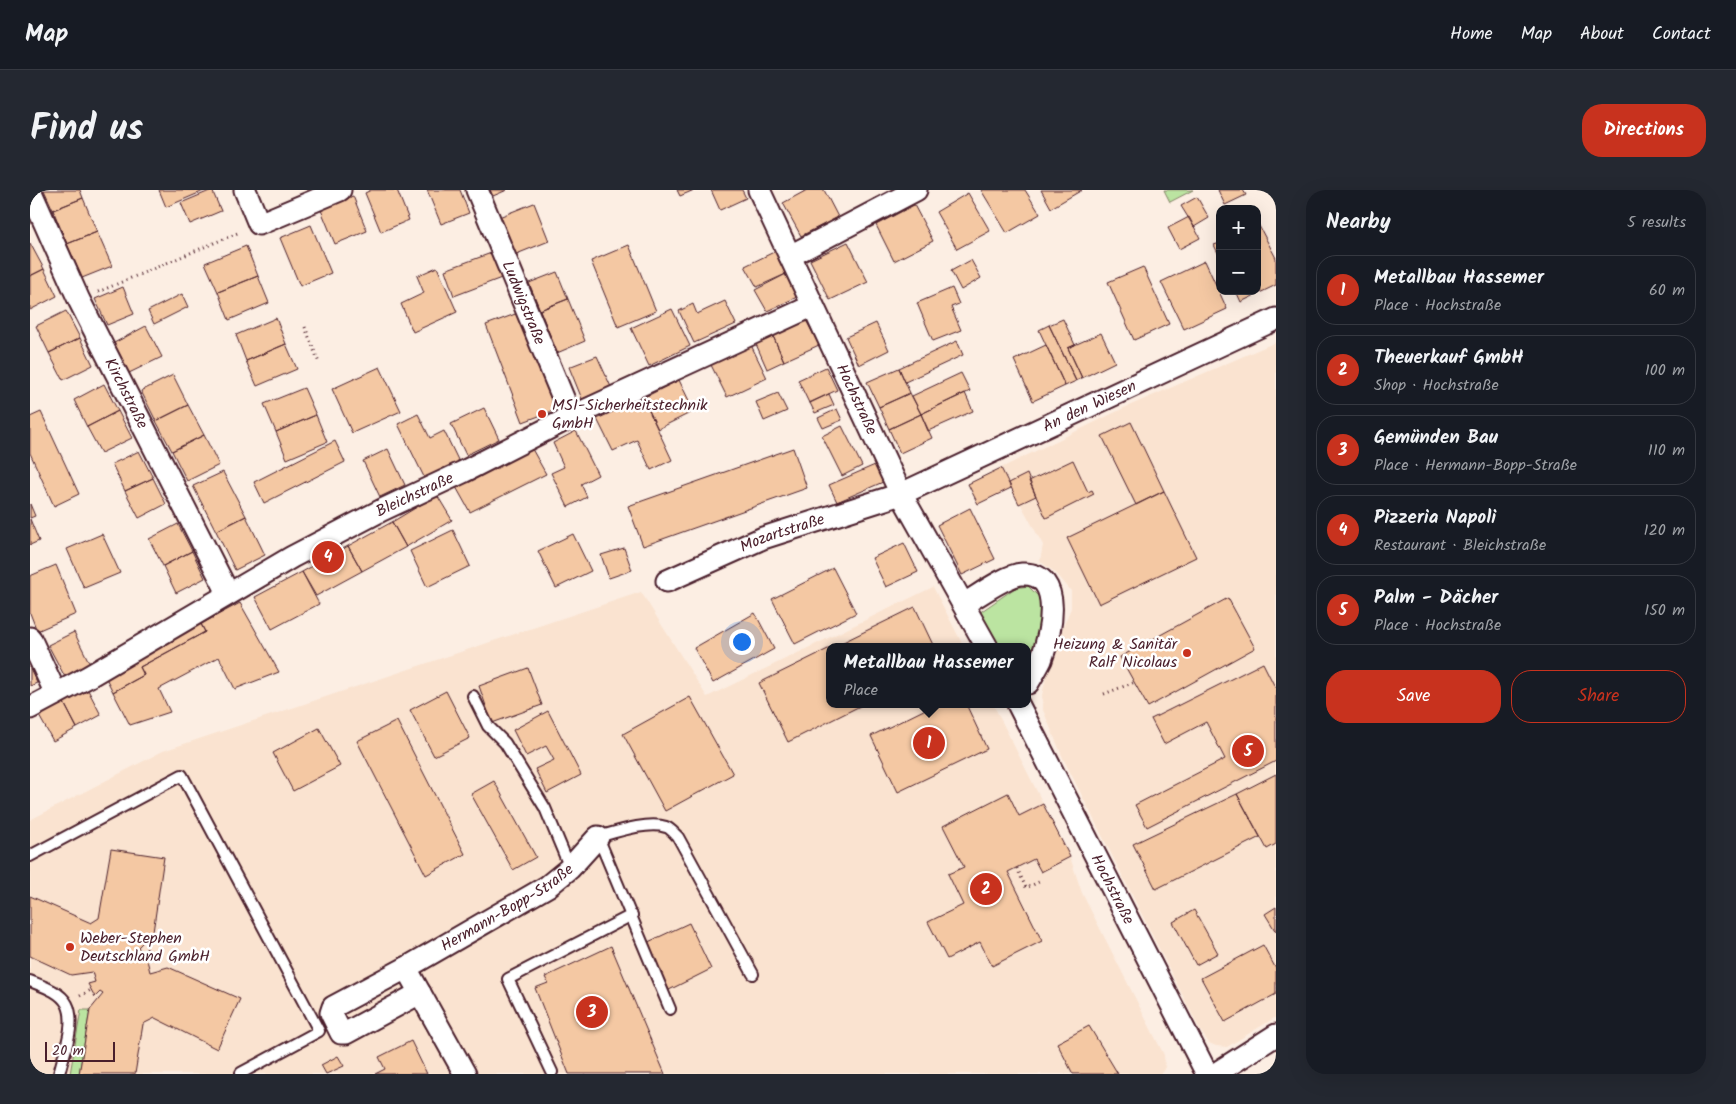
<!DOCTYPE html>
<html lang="en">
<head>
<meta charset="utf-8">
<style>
  :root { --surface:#171b24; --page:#242831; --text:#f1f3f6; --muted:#9ea1a6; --line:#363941; --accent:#c8321e }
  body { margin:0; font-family:Kalam,sans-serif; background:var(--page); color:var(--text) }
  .controls { position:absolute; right:15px; top:15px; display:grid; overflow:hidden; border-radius:10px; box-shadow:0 5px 20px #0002 }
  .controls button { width:45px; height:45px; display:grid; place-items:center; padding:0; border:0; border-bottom:1px solid var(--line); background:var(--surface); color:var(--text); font:25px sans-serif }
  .scale { position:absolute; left:15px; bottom:12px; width:70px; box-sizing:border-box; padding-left:5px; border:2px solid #4a1f2b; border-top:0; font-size:14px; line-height:18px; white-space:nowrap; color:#4a1f2b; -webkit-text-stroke:4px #fff; paint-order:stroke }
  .you { position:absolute; left:711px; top:451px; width:18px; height:18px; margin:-12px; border:4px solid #fff; border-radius:50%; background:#1a73e8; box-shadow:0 0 0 8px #1a73e833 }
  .badge { display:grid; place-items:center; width:32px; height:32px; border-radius:50%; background:var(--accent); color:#fff; font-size:16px; font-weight:700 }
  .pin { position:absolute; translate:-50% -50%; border:2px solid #fff; box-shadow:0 1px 5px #0006 }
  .popup { position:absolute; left:796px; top:453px; width:205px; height:65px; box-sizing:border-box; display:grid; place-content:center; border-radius:10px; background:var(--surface); filter:drop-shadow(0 1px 4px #0005); font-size:16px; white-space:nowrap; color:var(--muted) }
  .popup b { font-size:19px; color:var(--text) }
  .popup::after { content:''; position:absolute; left:50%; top:100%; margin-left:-10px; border:10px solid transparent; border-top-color:var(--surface) }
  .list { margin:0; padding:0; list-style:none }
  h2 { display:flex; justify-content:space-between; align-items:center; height:65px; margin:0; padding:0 20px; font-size:21px }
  h2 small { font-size:16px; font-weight:400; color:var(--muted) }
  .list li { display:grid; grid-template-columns:32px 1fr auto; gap:15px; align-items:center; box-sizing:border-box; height:70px; margin:0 10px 10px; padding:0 10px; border:1px solid var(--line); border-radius:20px }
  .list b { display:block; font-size:19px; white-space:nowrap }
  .list p { margin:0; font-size:16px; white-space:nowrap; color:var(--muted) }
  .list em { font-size:16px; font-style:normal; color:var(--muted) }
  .actions { display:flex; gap:10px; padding:15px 20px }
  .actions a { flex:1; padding:11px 0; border:1px solid var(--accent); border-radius:20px; text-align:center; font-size:18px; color:var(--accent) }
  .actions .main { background:var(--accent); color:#fff }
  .map { position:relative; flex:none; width:1246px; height:884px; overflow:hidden; border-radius:20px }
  header { display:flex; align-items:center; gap:30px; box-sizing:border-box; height:70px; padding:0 25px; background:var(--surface); border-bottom:1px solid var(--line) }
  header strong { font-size:24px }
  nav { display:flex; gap:28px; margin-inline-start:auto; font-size:18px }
  .intro { display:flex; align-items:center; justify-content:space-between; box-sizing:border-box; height:120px; padding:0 30px }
  h1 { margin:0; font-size:35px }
  .button { padding:12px 22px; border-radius:20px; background:var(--accent); color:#fff; font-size:18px; font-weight:700 }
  main { display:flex; gap:30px; padding:0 30px }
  aside { flex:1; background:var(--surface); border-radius:20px; box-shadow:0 5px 20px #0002 }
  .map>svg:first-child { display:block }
</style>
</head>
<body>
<header>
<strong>Map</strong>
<nav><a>Home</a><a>Map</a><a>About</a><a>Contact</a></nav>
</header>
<div class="intro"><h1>Find us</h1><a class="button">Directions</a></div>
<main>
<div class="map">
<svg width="1246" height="884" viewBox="0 0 1246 884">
  <rect width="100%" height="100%" fill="#fceee3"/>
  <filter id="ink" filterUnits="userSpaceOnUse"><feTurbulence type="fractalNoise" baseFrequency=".02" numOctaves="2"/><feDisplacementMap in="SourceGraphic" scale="10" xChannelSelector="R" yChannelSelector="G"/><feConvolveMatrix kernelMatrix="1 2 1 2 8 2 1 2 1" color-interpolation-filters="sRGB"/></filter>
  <g filter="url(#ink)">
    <path fill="#fae3d0" d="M1246 152V827L1197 857 1186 856 1179 853 1171 842 1033 568 1013 520 1012 505 1021 466 1041 418V401L1027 384 1010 371 1013 355 971 278 1094 218Z
      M903 397 934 457H800V514H963L1040 667 1052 703 1134 865 1135 879 1130 884H3L0 878V630L133 561 611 402 677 507Z"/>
    <path fill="#bbe4a1" stroke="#828266" d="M1134 0H1163L1140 12Z
      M998 396 1012 410 1010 451 998 476V457H965L949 423 985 398Z
      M51 820H60L49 884H40Z"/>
    <path fill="#f4c8a3" stroke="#4a1f2b" d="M14 0H50L53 8 23 20Z
      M129 0H176L136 17Z
      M182 0 191 21 160 34 151 13Z
      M341 0H367L379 30 351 42 335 3Z
      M397 0H430L439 23 411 34Z
      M460 0H477L463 6Z
      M647 0H664L650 6Z
      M681 0H712L716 8 690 20Z
      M777 0H794L808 27 771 46 753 13Z
      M951 0H995L1010 24 977 43Z
      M1011 0H1052L1021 18Z
      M1188 0H1213L1216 5 1195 15Z
      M938 3 960 41 927 59 906 22Z
      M323 6 337 41 305 54 291 20Z
      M1167 7 1179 28 1164 37 1151 16Z
      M53 8 67 42 37 54 23 20Z
      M504 13 519 51 484 65 469 27Z
      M884 15 903 51 864 71 846 35Z
      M1159 27 1170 48 1149 59 1138 38Z
      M1228 34 1246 68V95L1211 112 1206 101H1227Z
      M281 35 301 83 270 96 250 48Z
      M67 42 82 76 52 88 37 54Z
      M818 52 838 92 800 110 780 70Z
      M0 53 14 79 0 86Z
      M1190 53V67L1184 55Z
      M599 55 626 121 588 137 561 71Z
      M216 56 228 86 188 102 175 73Z
      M746 61 758 83 727 97 715 76Z
      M464 62 474 87 424 106 415 80Z
      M941 70 951 88 931 100 921 81Z
      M1175 71 1197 119 1154 139 1131 92Z
      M407 77 427 122 383 142 371 114 394 103 387 86Z
      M1113 77 1139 134 1104 150 1078 92Z
      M14 79 27 106 0 120V86Z
      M527 82 538 109 510 120 499 93Z
      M756 84 767 107 737 121 725 100Z
      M228 86 239 113 199 130 188 102Z
      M93 97 104 124 77 135 65 109Z
      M922 98 929 114 921 117 931 140 903 151 887 113Z
      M152 104 158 117 124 134 118 121Z
      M538 109 555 151 527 163 510 120Z
      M695 111 706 134 664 153 649 121 663 114 667 124Z
      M642 119 660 156 619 176 601 138Z
      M36 121 50 148 19 163 6 136Z
      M488 123 525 220 493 232 456 135Z
      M246 128 256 154 216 171 206 145Z
      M1033 129 1045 155 1038 158 1052 188 1046 191 1019 135Z
      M776 130 789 155 754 171 743 146Z
      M846 133 859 160 829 175 816 147Z
      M1019 135 1046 191 1035 196 1009 140Z
      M116 136 132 167 99 183 84 153Z
      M1071 143 1085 172 1052 188 1038 158Z
      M743 146 754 171 737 179 726 154Z
      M50 148 63 175 33 190 19 163Z
      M927 151 933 165 875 192 869 178Z
      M256 154 267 179 227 196 216 171Z
      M721 155 737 188 697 207 681 175Z
      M1016 155 1035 196 1003 211 984 170Z
      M567 166 581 197 552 209 539 177Z
      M350 177 371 221 322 243 302 199Z
      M796 177 807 200 779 213 768 190Z
      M869 178 880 203 849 217 837 192Z
      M931 183 940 201 891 224 882 206Z
      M143 185 158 215 126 231 111 201Z
      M649 190 664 221 628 239 613 208Z
      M74 194 88 221 57 237 44 210Z
      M274 198 286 225 246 242 234 214Z
      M748 203 757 221 734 231 726 212Z
      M880 203 891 224 859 239 849 217Z
      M935 203 943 221 898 241 891 224Z
      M799 204 804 215 785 223 780 213Z
      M613 208 642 270 621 280 607 250 583 261 567 229Z
      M158 215 174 245 142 261 126 231Z
      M454 218 469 249 436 265 421 234Z
      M807 219 812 230 793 238 788 228Z
      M88 221 102 248 71 263 57 237Z
      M11 222 49 304 24 316 0 263V227Z
      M388 224 400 248 414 241 429 272 395 289 368 234Z
      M891 224 902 248 870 263 859 239Z
      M286 225 297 252 257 269 246 242Z
      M1101 232 1134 301 1106 315 1072 246Z
      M812 236 832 276 812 286 792 246Z
      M546 241 568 285 551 294 557 307 538 317 521 283 534 277 523 253Z
      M174 245 189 275 157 291 142 261Z
      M305 251 315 272 234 313 224 292Z
      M763 258 777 298 613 356 598 316Z
      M358 259 375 295 350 307 333 271Z
      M502 259 516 284 440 322 426 297Z
      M109 261 123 288 95 301 82 274Z
      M1043 270 1058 302 1062 300 1064 304 1016 328 999 291Z
      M845 275 853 292 807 312 799 295Z
      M971 278 981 298 948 314 938 294Z
      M193 282 216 326 186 341 163 296Z
      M997 284 1006 306 989 314 979 293Z
      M123 288 136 314 109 328 95 301Z
      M1134 301 1166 367 1069 414 1037 348Z
      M407 305 422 330 376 357 362 332Z
      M0 314 5 326 0 328Z
      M940 318 965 369 932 385 907 335Z
      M216 326 235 365 205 380 186 341Z
      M0 329 9 351 0 355Z
      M362 332 376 357 332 381 318 356Z
      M148 334 162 361 133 376 119 349Z
      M423 340 440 376 397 397 380 361Z
      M72 344 90 383 54 398 37 359Z
      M543 344 561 381 526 398 508 361Z
      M874 353 888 382 856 397 842 368Z
      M318 356 332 381 286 406 272 382Z
      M594 358 602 380 579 388 571 365Z
      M162 361 175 388 146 403 133 376Z
      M26 375 46 424 7 441 0 423V386Z
      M803 378 826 423 765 454 742 409Z
      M272 382 289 414 242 439 225 407Z
      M1198 408 1225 458 1118 517 1090 467Z
      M210 413 249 482 205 499 189 467 129 499 140 522 100 535 83 502 114 485 110 477 175 442 171 434Z
      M885 417 904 457H803Z
      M725 423 744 459 683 493 664 458Z
      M171 434 175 442 110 477 114 485 83 502 76 488Z
      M44 442 60 474 35 487 18 455Z
      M800 458V514H834L758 552 729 493Z
      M1233 473 1246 499V571L1117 637 1105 615 1195 569 1176 532 1134 554 1121 529Z
      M0 478 7 493 0 496Z
      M498 478 512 515 462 533 449 496Z
      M57 498 71 525 47 538 33 511Z
      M416 501 440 548 404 566 380 520Z
      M660 507 703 584 635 621 593 544Z
      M33 511 47 538 23 551 8 524Z
      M906 514H936L957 559 868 602 841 546Z
      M518 521 551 585 517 603 505 579 524 570 516 556 496 566 483 540Z
      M367 531 435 664 396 685 327 551Z
      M289 538 310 576 263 601 243 563Z
      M1246 584V654L1237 659 1207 604Z
      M464 591 506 667 483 680 441 604Z
      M978 603 989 626 1013 614 1040 667 1011 682 1004 669 978 682 1012 751 962 776 950 752 917 769 898 732 933 715 918 684 934 677 913 636Z
      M1207 604 1230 647 1126 699 1103 654Z
      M81 659 134 667 123 742 108 757 112 762 117 758 123 768 117 770 120 782 138 777 210 809 187 859 125 828 113 834 105 884H49L60 820 73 804 70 802 65 807 58 794 65 792 62 782 41 785 0 766V706L61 733 69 728Z
      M1246 717V742L1235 724Z
      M1164 720 1188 763 1166 775 1143 732Z
      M659 733 681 779 639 800 616 753Z
      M1233 755 1246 779V804L1195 832 1171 788Z
      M581 756 635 884H539L505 798 518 793 515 787Z
      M1059 836 1088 884H1043L1027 853Z
      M381 851 397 884H345L355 879 349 867Z
      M308 866 314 876 296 884 291 875Z"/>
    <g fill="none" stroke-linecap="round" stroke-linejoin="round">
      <g stroke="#4a1f2b" stroke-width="14">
        <path id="lane" d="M443 506 458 536 475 553 515 618 540 678
          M0 666 152 585 289 841 211 883
          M0 791C12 796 30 801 37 814 47 833 33 865 29 884
          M640 819 568 647C586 642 618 631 636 637 640 638 645 644 648 647L723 784
          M522 882 478 789 602 725"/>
      </g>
      <g stroke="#4a1f2b" stroke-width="25">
        <g id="street">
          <path id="s1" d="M0 0 49 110 198 403"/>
          <path d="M215 0 229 34 310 0"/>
          <path id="s2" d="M447 0 541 227"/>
          <path id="s3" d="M729 0 871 304 957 457"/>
          <path d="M760 66 886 0"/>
          <path id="s4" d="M637 391 733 348 871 304 1246 129"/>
          <path d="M934 414C948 406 976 385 992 384 1036 382 1020 446 1011 470 1007 478 1002 486 998 493"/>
          <path d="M0 448 26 504"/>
          <path id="s5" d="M988 514 1177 884"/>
          <path id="s6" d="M0 518 58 487 262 367 352 320 433 282 541 227 782 116"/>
          <path d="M376 778 303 817 301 823 311 843H316L390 803"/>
          <path id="s7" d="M435 884 376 778 518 696 540 678 568 647"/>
          <path d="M1185 884 1246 845"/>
        </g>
      </g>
      <path stroke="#4a1f2b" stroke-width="3" stroke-dasharray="1 4" stroke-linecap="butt" d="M68 102 210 42
        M275 137 289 173
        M1074 504 1105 492
        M987 678 996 698 1011 691
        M50 806 61 800"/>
      <use href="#lane" stroke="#fff" stroke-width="10"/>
      <use href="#street" stroke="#fff" stroke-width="21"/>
    </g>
  </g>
  <g fill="#c8321e" stroke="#fff" stroke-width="2">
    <circle cx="512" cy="224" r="5"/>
    <circle cx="1157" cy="463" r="5"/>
    <circle cx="40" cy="757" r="5"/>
  </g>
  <g text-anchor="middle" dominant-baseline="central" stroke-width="5" stroke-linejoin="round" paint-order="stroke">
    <g font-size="16" fill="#4a1f2b" stroke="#fff">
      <text stroke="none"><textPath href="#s2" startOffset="122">Ludwigstraße</textPath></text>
      <text stroke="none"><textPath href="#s1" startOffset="225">Kirchstraße</textPath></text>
      <text stroke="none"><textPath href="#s3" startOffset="231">Hochstraße</textPath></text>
      <text stroke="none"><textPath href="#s4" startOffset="458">An den Wiesen</textPath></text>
      <text stroke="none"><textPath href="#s6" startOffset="440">Bleichstraße</textPath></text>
      <text stroke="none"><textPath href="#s4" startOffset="125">Mozartstraße</textPath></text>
      <text stroke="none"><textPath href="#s5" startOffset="208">Hochstraße</textPath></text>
      <text stroke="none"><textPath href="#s7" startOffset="239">Hermann-Bopp-Straße</textPath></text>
    </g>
    <g font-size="16" fill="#4a1f2b" stroke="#fff" text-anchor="start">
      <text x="522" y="215">MSI-Sicherheitstechnik<tspan x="522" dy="18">GmbH</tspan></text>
      <text x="1147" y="454" text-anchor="end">Heizung &amp; Sanitär<tspan x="1147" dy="18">Ralf Nicolaus</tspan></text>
      <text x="50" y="748">Weber-Stephen<tspan x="50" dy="18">Deutschland GmbH</tspan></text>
    </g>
  </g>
</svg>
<div class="controls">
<button>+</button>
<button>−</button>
</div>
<div class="scale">20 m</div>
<div class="you"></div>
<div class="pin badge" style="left:899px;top:553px">1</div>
<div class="popup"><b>Metallbau Hassemer</b>Place</div>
<div class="pin badge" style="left:956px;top:699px">2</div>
<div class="pin badge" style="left:562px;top:822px">3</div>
<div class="pin badge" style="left:298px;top:367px">4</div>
<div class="pin badge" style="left:1218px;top:561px">5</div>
</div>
<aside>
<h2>Nearby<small>5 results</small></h2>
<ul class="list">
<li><span class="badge">1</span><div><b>Metallbau Hassemer</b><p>Place · Hochstraße</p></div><em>60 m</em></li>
<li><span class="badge">2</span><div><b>Theuerkauf GmbH</b><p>Shop · Hochstraße</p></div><em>100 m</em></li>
<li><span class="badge">3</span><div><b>Gemünden Bau</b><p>Place · Hermann-Bopp-Straße</p></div><em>110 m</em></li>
<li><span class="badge">4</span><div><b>Pizzeria Napoli</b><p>Restaurant · Bleichstraße</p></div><em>120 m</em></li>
<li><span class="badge">5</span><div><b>Palm - Dächer</b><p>Place · Hochstraße</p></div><em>150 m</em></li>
</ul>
<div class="actions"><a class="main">Save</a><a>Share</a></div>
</aside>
</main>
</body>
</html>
